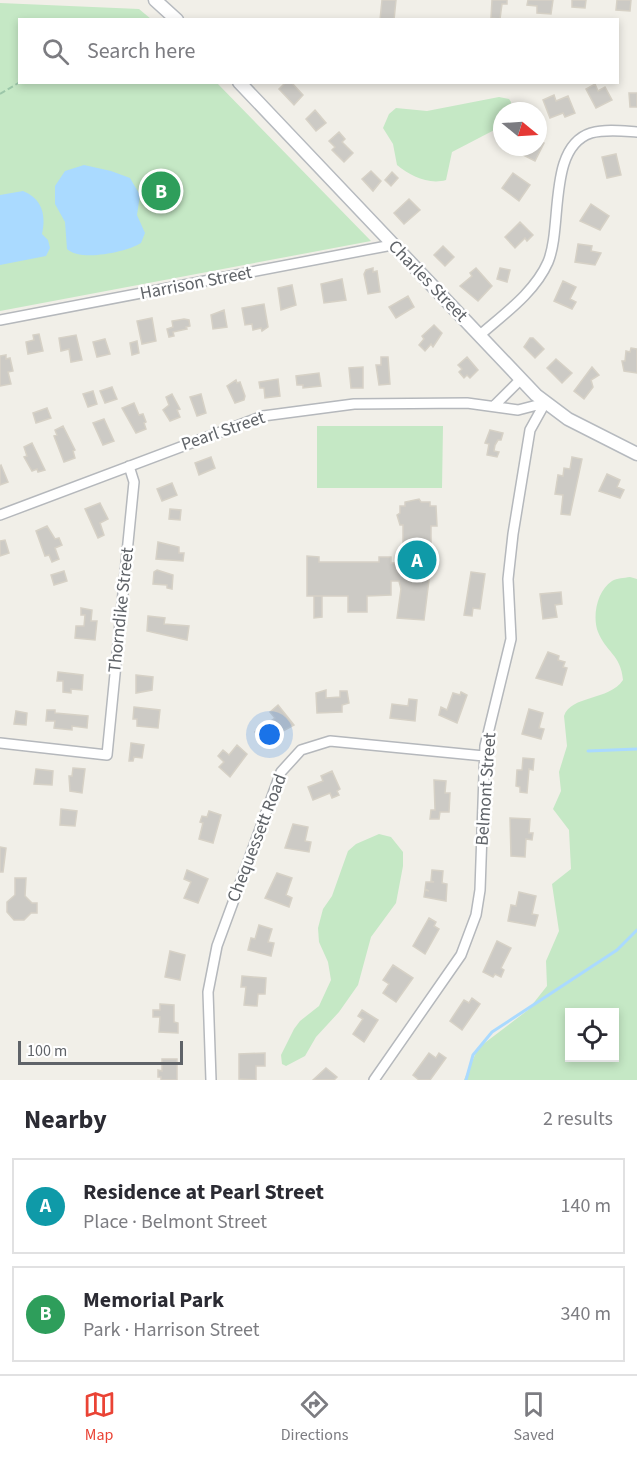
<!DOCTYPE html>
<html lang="en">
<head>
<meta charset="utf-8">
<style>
  :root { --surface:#fff; --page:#f7f7f7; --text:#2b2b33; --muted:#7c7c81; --line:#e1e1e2; --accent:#ea4335 }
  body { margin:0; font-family:"Source Sans 3",sans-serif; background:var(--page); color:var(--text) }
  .controls { position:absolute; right:18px; bottom:18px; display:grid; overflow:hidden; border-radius:0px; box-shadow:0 3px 9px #0003 }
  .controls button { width:54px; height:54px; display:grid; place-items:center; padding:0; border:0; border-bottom:2px solid var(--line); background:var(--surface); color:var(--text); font:30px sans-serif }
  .compass { position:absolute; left:493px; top:102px; width:54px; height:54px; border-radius:50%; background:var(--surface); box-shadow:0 3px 9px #0003; rotate:108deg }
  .scale { position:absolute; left:18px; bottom:15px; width:165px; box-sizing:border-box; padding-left:6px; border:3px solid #5f6368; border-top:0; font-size:16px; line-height:21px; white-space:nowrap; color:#5f6368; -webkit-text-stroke:4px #fff; paint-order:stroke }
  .you { position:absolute; left:270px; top:735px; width:21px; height:21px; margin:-15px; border:4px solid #fff; border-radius:50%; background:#1a73e8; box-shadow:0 0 0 9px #1a73e833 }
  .badge { display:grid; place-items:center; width:39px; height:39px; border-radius:50%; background:var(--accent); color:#fff; font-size:20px; font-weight:700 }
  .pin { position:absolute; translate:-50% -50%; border:3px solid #fff; box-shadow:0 2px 6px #0006 }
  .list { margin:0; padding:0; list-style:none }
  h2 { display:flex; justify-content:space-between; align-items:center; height:78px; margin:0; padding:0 24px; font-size:26px }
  h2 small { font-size:20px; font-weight:400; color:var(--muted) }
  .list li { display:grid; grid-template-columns:39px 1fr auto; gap:18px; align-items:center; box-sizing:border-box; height:96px; margin:0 12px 12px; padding:0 12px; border:2px solid var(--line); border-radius:0px }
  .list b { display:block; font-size:22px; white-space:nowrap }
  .list p { margin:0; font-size:20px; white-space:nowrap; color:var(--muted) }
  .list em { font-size:20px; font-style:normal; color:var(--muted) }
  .icon { flex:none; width:33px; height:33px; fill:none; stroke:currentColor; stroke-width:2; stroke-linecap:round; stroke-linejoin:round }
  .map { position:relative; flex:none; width:637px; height:1080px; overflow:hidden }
  .search { position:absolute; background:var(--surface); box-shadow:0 3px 9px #0003; left:18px; right:18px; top:18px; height:66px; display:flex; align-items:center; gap:15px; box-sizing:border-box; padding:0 21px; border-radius:0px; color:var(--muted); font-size:22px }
  .sheet { height:294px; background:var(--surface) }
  nav { display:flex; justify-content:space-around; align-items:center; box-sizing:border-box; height:84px; border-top:2px solid var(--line); background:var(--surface); font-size:16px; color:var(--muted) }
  nav a { display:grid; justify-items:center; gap:3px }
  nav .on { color:var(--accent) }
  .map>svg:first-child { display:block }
</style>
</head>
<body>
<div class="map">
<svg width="637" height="1080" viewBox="0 0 637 1080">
  <rect width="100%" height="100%" fill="#f1efe8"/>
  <path fill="#c5e8c5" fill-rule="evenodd" d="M0 3 139 9 151 19 20 20V82L217 83 371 241 0 311Z
    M499 97 509 99 511 102 510 111H502V126L452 152 446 180C429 185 410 176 397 165L393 144 383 128 389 114 396 108 427 111Z
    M317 426H443L442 488H317Z
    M630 577 637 579V1080H464L478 1048 528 1010 547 986 546 961 559 931 552 884 571 869 569 830 553 809 561 791 559 772 567 746 564 716C571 695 609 701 623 680 621 655 606 652 598 632 592 616 597 591 612 581 617 578 624 578 630 577ZM614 1012V1058H570V1012Z
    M379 834 391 837 403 852V866L396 903 371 937 358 985 339 1012 316 1037 305 1056 286 1066 282 1064 281 1055 294 1029 300 1021 319 1006 331 980 328 962 319 942 318 928 323 909 332 896 348 851 356 844Z"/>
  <path fill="#aadaff" d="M84 165 111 171 130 178 140 195 137 215 145 233 141 243C127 252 80 262 67 249L65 222 55 204V186L65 171Z
    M23 191C43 199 46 216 42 234L48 240 50 248 46 256 0 265V195Z"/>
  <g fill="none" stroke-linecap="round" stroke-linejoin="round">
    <path stroke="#aadaff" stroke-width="3" d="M588 751 637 749
      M466 1080 473 1055 492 1032 617 950 637 930"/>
  </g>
  <path fill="#cccac5" stroke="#d6d1c6" stroke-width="1.5" d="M382 0H396L394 20H380Z
    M492 0H507V4H502L500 19 491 18Z
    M528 0H553L551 14 537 13V6L527 5Z
    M572 0H586L585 8 572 7Z
    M617 0H631L630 11 616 10Z
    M286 82H291L303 95 294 105 279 89Z
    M595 84 598 91 605 87 612 100 596 108 586 89Z
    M629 93H637V107H630Z
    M554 95 556 101 568 96 575 113 565 117 563 113 550 118 543 100Z
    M315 110 326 123 316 131 306 119Z
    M339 132 345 139 342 142 353 153 344 162 332 150 335 147 329 141Z
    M538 140 544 143 535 161 523 155 527 147H538Z
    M616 154 621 175 607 178 602 157Z
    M371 171 381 181 373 191 362 179Z
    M392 172 398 178 391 186 385 180Z
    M513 173 530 185 519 201 502 188Z
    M409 199 420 210 404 224 394 213Z
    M591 204 609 216 600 230 580 221Z
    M520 222 533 235 527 241 525 238 515 248 505 237Z
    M578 244 592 246 591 251 601 253 595 265 575 262Z
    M443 246 454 257 445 266 434 255Z
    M373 268V272L377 271 380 292 368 294 364 274 366 270Z
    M476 268 492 286 478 301 460 286 472 276 470 273Z
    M500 268 510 270 507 282 497 279Z
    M342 279 346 300 324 303 321 284Z
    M563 281 576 287 570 299 576 302 572 309 554 301Z
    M292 285 296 305 281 310 278 288Z
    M408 296 414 307 396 318 389 307Z
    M264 304 268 327 262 331 261 328 253 330 252 324 245 325 242 308Z
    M224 310 227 327 213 329 211 315Z
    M152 318 156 341 142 344 137 321Z
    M184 319 189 320 190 326 186 327 187 329 173 332 174 336 169 337 167 329 173 327 172 321Z
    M434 325 442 333 433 347 431 344 425 351 419 345 424 339 422 336Z
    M39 334 43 351 28 354 26 342 34 340 33 335Z
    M76 335 82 360 71 362 69 349 61 351 59 338Z
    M530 338H533L544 349 535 358 524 347Z
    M105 339 110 354 97 357 93 342Z
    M137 341 139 353 132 355 130 343Z
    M631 348 637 349V373L624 371 622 361H625L626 351 630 352Z
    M6 355V359L10 358 13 371 8 372 11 384 0 386V356Z
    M381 357H388L390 384 379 385 376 365H381Z
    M467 357 478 370 470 378 467 375 464 378 459 372 462 369 458 365Z
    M556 359 572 373 562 383 547 368Z
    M363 367V388H351L349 368Z
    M592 367 599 375 591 380 593 387 584 399 574 391Z
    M319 373 321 386 303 388V385H297L296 376Z
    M278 379 280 396 265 398 264 388H260L259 382Z
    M236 380 237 383 240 382 245 396 244 400 235 403 227 386Z
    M112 387 117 399 105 403 100 391Z
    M93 391 97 404 88 407 83 394Z
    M172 394 180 409 177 410 180 417 170 421 163 410 169 405 166 397Z
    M201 394 206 413 197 416 190 397Z
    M134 403 139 415 143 414 146 422 144 423 146 429 136 433 122 408Z
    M47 408 51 418 36 423 33 413Z
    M104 419 114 441 103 445 93 423Z
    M63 426 75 450 73 451 75 458 64 462 54 436 57 435 55 430Z
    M490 430 503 433 501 440H498L495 445 494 451 499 452 497 457 487 455 489 444 485 443Z
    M32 443 45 470 38 472 37 469 32 471 24 457 27 456 24 447Z
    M211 457 215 468 199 475 195 463Z
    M572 457 582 459 570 515 561 514 563 495 555 494 558 475 563 476 564 468 570 469Z
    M1 465 8 482 0 485V466Z
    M607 474 620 480 617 487 624 490 620 498 599 491Z
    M172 483 177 495 162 501 157 489Z
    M419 499 421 502H430V506H436L437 526H431V564L424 620 397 618 401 589 399 581H391V595L367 596V612H348V596H307V556L319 557V562H379V557H391V563H403V525H400L397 515 400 513V506H405V502Z
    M100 503 108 519 100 523 104 535 98 538 85 509Z
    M170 509 181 510 180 520 169 519Z
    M47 526 55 539 59 538 62 545 55 548 59 559 52 562 49 555 45 556 36 531Z
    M5 540 9 553 0 556V541Z
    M158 542 179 547V553H184L183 561 156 559Z
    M157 570 173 575 172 589 167 588V585L153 584 154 572Z
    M64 571 67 581 54 585 51 575Z
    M471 572 485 574 480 609 473 608 472 616 464 615Z
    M561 592 562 604 555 605 557 617 543 619 540 594Z
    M314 596H322V617L314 618Z
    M81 608 92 610 91 621H97L95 640 75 638 76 626H84L85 615H81Z
    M148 616 165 618 164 624 189 626 187 640 147 631Z
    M548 652 559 656 558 660 565 662 563 667 567 668 562 685 536 678Z
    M58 672 83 675 82 690 71 689V693L63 692V681H57Z
    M136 675 153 677 152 690 136 693Z
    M326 690V698L340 697V691H347L349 703 342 705V712L317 713 316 693Z
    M461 692 467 695 457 723 439 715 441 707 447 710 453 693 460 695Z
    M409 699 417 700 415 721 390 718 392 704 408 706Z
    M278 705 294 725 263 742 255 732 275 718 270 712Z
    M134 707 160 710 158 728 137 726V719H133Z
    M529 709 543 713 539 728 544 729 541 739 522 734Z
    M47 710H55V713L88 716 87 728 72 726V730L54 728 55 721H46Z
    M16 711 27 713 26 725 14 724Z
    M131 743 144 745 142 758 134 757 133 761H129Z
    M237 745 247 754 230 777 219 767 224 762 218 756 223 750 229 755Z
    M523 758 534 759 533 770 529 769 527 793 520 792V787L516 786 517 770H522Z
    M73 768 85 769 82 793 70 791 69 776H72Z
    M36 769 53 771 52 785 34 784Z
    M332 771 340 789 337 791 339 795 332 798 330 793 313 800 308 787 323 781 321 776Z
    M434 780 446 781 445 793H450L449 812H440L439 819H430L431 810H435Z
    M61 809 77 811 75 826 60 825Z
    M209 811 221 815 213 843 199 839 203 823 200 822 202 816 207 817Z
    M510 818 530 819 529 833H533L532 840 526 839 525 857 511 856Z
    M293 824 308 827 305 841 311 842 309 852 285 848Z
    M0 847 6 848 3 872H0Z
    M187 870 208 879 198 903 184 898 191 882 184 879Z
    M432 870 443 871 442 883 447 884 446 901 424 897 425 890 429 891 425 889 426 882H434L431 881Z
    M277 873 292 878 286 895 292 898 289 907 265 898Z
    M15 878H26L25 896 32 903H37V913H31L24 920H14L7 912V902L15 895Z
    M519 892 536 896 532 914 538 915 535 926 508 921 511 905 516 906Z
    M429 918 436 922 434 926 439 929 425 954 413 946Z
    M259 925 272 929 268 942 274 943 271 956 248 950 251 938 255 939Z
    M497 941 511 948 501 968 504 970 501 977 495 974 493 977 483 972Z
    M170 951 185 955 180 980 165 977Z
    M393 965 413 978 396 1002 383 993 389 984 383 980Z
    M242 976 266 978 265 994H258L257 1006 244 1005 246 987H241Z
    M472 998 480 1004 462 1030 450 1021 464 1000 469 1003Z
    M160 1004 174 1005V1022L178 1023V1033L159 1032 160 1017H153V1010H160Z
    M362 1010 378 1020 364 1042 353 1034 363 1019 358 1016Z
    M265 1053V1066H256V1080L239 1079V1054Z
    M429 1053 436 1058 439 1053 446 1058 430 1080H419L413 1075Z
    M162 1059H177V1080H161V1077H158V1070L162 1071Z
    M326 1068 337 1077 334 1080H313Z"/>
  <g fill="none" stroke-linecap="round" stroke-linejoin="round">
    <g stroke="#b5b8bc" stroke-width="12">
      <path id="street" d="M0 320 392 245
        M480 335C504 314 535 292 548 262 563 226 547 147 591 133 606 129 622 131 637 132
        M494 406 521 379
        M0 515 263 416 354 404 467 403 518 410 545 403
        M0 743 107 755 134 482 129 466
        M211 1080 208 992 217 946 281 772 301 750 330 741 484 756
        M374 1080 461 955 476 915 480 890 485 746 511 639 508 579 513 534 530 430 545 403"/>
    </g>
    <g stroke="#b6babf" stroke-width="15">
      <path id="secondary" d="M155 0 177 20
        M239 82 536 395 568 419 637 454"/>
    </g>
    <path stroke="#9cc7a9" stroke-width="2" stroke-dasharray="6 3" stroke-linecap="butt" d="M213 82H220
      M0 94 20 82"/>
    <use href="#street" stroke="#fff" stroke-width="9"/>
    <use href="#secondary" stroke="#fff" stroke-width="12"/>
  </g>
  <g text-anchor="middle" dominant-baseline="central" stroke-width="5" stroke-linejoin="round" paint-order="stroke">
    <g font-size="18" fill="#5f6368" stroke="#fff">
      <text transform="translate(428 281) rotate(46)">Charles Street</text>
      <text transform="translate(196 283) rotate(-11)">Harrison Street</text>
      <text transform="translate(223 431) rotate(-19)">Pearl Street</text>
      <text transform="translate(121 610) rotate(-84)">Thorndike Street</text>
      <text transform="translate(486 789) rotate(-86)">Belmont Street</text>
      <text transform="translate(257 838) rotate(-69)">Chequessett Road</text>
    </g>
  </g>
</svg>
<div class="controls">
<button><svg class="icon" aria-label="locate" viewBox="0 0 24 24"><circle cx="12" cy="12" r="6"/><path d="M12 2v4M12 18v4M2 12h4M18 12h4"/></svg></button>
</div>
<svg class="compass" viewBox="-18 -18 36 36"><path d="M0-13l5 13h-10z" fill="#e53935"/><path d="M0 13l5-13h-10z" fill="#7c7c81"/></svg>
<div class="scale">100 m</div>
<div class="you"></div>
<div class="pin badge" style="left:417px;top:560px;background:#0f9aa8">A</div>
<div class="pin badge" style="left:161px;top:191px;background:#2e9e5b">B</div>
<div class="search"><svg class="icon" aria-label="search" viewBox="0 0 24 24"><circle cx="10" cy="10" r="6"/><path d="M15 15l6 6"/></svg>Search here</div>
</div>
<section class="sheet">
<h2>Nearby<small>2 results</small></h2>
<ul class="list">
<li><span class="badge" style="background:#0f9aa8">A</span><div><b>Residence at Pearl Street</b><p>Place · Belmont Street</p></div><em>140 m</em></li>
<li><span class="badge" style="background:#2e9e5b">B</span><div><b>Memorial Park</b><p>Park · Harrison Street</p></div><em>340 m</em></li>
</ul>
</section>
<nav>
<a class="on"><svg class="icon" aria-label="map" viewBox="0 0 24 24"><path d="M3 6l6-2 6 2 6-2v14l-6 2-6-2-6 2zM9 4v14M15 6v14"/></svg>Map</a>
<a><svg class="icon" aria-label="directions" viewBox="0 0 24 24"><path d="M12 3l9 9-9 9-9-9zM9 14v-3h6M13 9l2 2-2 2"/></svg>Directions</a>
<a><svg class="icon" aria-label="saved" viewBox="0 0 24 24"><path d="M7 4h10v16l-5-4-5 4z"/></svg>Saved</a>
</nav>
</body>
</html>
